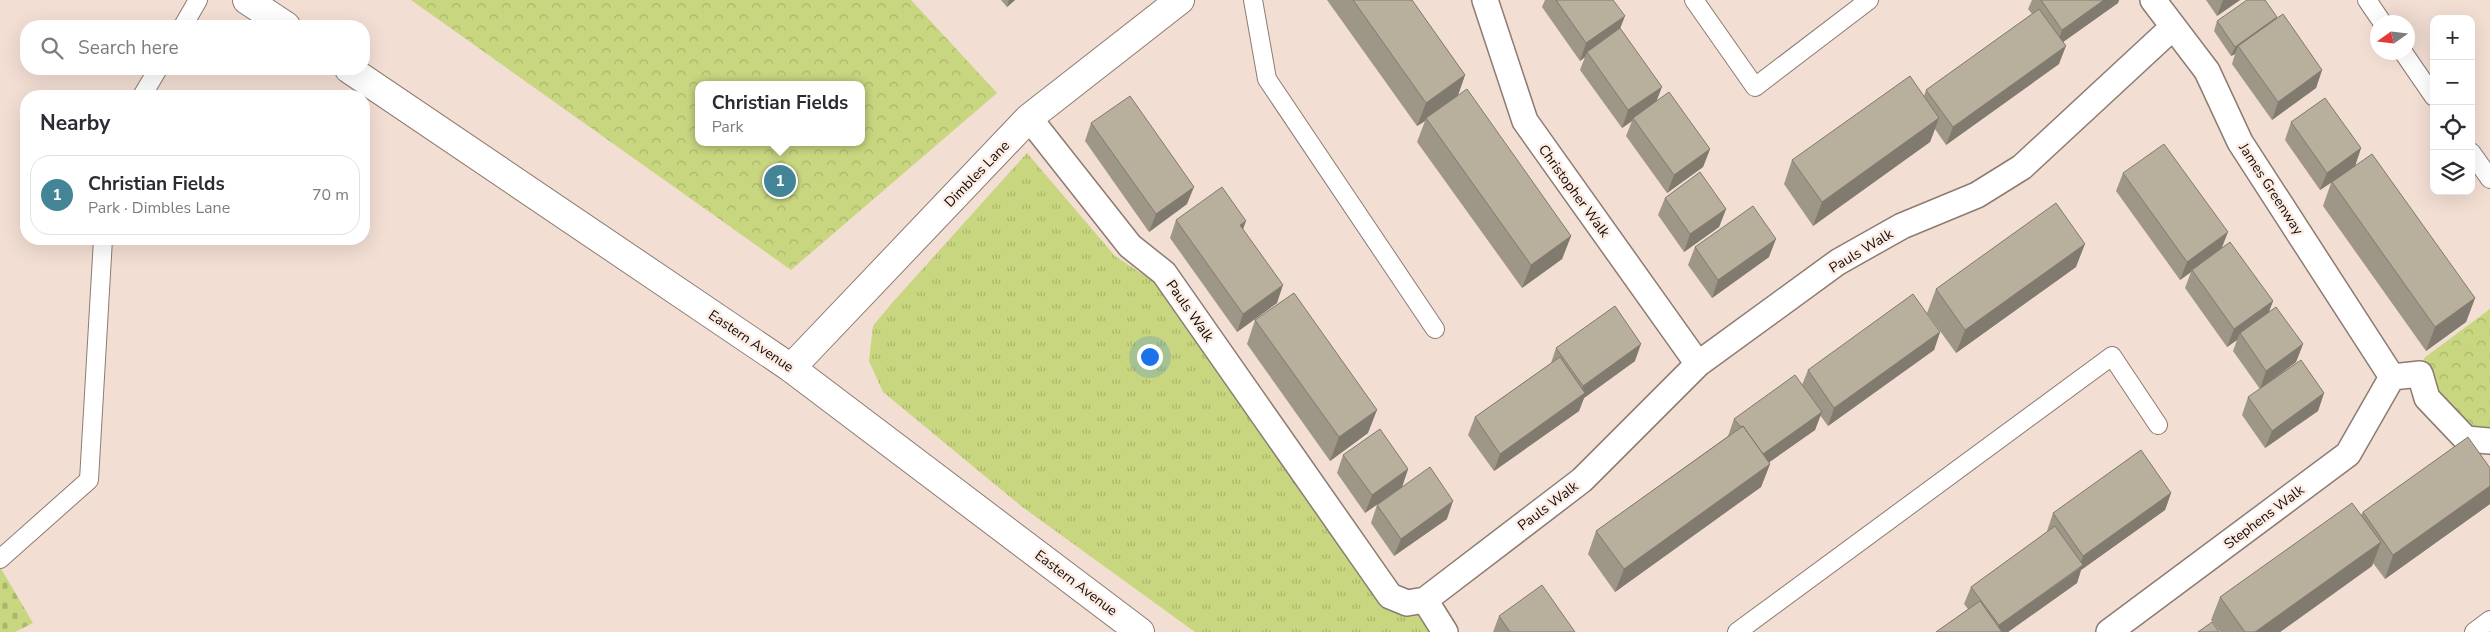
<!DOCTYPE html>
<html lang="en">
<head>
<meta charset="utf-8">
<style>
  :root { --surface:#fff; --page:#f7f7f7; --text:#2b2b33; --muted:#7c7c81; --line:#e1e1e2; --accent:#438596 }
  body { margin:0; font-family:"Nunito Sans",sans-serif; background:var(--page); color:var(--text) }
  .controls { position:absolute; right:15px; top:15px; display:grid; overflow:hidden; border-radius:10px; box-shadow:0 5px 20px #0002 }
  .controls button { width:45px; height:45px; display:grid; place-items:center; padding:0; border:0; border-bottom:1px solid var(--line); background:var(--surface); color:var(--text); font:25px sans-serif }
  .compass { position:absolute; left:2370px; top:15px; width:45px; height:45px; border-radius:50%; background:var(--surface); box-shadow:0 5px 20px #0002; rotate:256deg }
  .you { position:absolute; left:1149px; top:356px; width:18px; height:18px; margin:-12px; border:4px solid #fff; border-radius:50%; background:#1a73e8; box-shadow:0 0 0 8px #1a73e833 }
  .badge { display:grid; place-items:center; width:32px; height:32px; border-radius:50%; background:var(--accent); color:#fff; font-size:16px; font-weight:700 }
  .pin { position:absolute; translate:-50% -50%; border:2px solid #fff; box-shadow:0 1px 5px #0006 }
  .popup { position:absolute; left:695px; top:81px; width:170px; height:65px; box-sizing:border-box; display:grid; place-content:center; border-radius:10px; background:var(--surface); filter:drop-shadow(0 1px 4px #0005); font-size:16px; white-space:nowrap; color:var(--muted) }
  .popup b { font-size:19px; color:var(--text) }
  .popup::after { content:''; position:absolute; left:50%; top:100%; margin-left:-10px; border:10px solid transparent; border-top-color:var(--surface) }
  .list { margin:0; padding:0; list-style:none }
  h2 { display:flex; justify-content:space-between; align-items:center; height:65px; margin:0; padding:0 20px; font-size:21px }
  h2 small { font-size:16px; font-weight:400; color:var(--muted) }
  .list li { display:grid; grid-template-columns:32px 1fr auto; gap:15px; align-items:center; box-sizing:border-box; height:80px; margin:0 10px 10px; padding:0 10px; border:1px solid var(--line); border-radius:20px }
  .list b { display:block; font-size:19px; white-space:nowrap }
  .list p { margin:0; font-size:16px; white-space:nowrap; color:var(--muted) }
  .list em { font-size:16px; font-style:normal; color:var(--muted) }
  .icon { flex:none; width:28px; height:28px; fill:none; stroke:currentColor; stroke-width:2; stroke-linecap:round; stroke-linejoin:round }
  .map { position:relative; flex:none; width:2490px; height:632px; overflow:hidden }
  .search { position:absolute; background:var(--surface); box-shadow:0 5px 20px #0002; left:20px; top:20px; width:350px; height:55px; display:flex; align-items:center; gap:12px; box-sizing:border-box; padding:0 18px; border-radius:20px; color:var(--muted); font-size:19px }
  .panel { position:absolute; background:var(--surface); box-shadow:0 5px 20px #0002; left:20px; top:90px; width:350px; height:155px; border-radius:20px }
  .map>svg:first-child { display:block }
</style>
</head>
<body>
<div class="map">
<svg width="2490" height="632" viewBox="0 0 2490 632">
  <defs>
    <pattern id="grass-tufts" width="24" height="20" patternUnits="userSpaceOnUse" patternTransform="scale(1.25)"><rect width="24" height="20" fill="#c7d67f"/><path d="M3 7l-1-3M5 7V3M7 7l1-3M15 17l-1-3M17 17v-4M19 17l1-3" fill="none" stroke="#aab66c"/></pattern>
    <pattern id="cemetery-stones" width="16" height="16" patternUnits="userSpaceOnUse" patternTransform="scale(1.25)"><rect width="16" height="16" fill="#c7d67f"/><path d="M2 7V4a2 2 0 0 1 4 0v3zM10 15v-3a2 2 0 0 1 4 0v3z" fill="#aab66c"/></pattern>
    <pattern id="park-crowns" width="20" height="18" patternUnits="userSpaceOnUse" patternTransform="scale(1.25)"><rect width="20" height="18" fill="#c7d67f"/><path d="M2 6a3 3 0 1 1 6 0M12 15a3 3 0 1 1 6 0" fill="none" stroke="#aab66c"/></pattern>
  </defs>
  <rect width="100%" height="100%" fill="#f3ded3"/>
  <path fill="url(#grass-tufts)" d="M1027 153 1115 256 1159 285 1382 606 1423 613 1434 632H1195L1021 506 883 392 869 361 873 326 892 303Z"/>
  <path fill="url(#cemetery-stones)" d="M0 567 33 623 15 632H0Z"/>
  <path fill="url(#park-crowns)" fill-rule="evenodd" d="M411 0H911L997 93 791 270ZM699 85H861V142H699Z
    M2490 309V433L2467 434 2431 395 2424 358Z"/>
  <g fill="none" stroke-linecap="round" stroke-linejoin="round">
    <g stroke="#8d7b71" stroke-width="20">
      <path id="service" d="M1253 0 1267 79 1435 329
        M1694 0 1755 87 1869 0
        M2367 0 2382 22
        M183 26 198 0
        M2403 52 2434 97
        M142 96 158 69
        M2471 152 2490 179
        M0 559 89 480 103 239
        M1737 632 2112 356 2158 425
        M2474 632 2490 620"/>
    </g>
    <g stroke="#8d7b71" stroke-width="28">
      <path id="pedestrian" d="M1485 0 1525 121 1698 364
        M2153 0 2207 71 2240 142 2392 377
        M1029 118 1130 246 1164 273 1390 596 1407 603 1425 600 1582 480 1698 364 1838 262 1902 226 1977 195 2022 167 2172 28
        M2392 377 2420 374 2427 398 2466 439 2490 441
        M1425 600 1445 632
        M2109 632 2348 454 2392 377"/>
    </g>
    <g stroke="#8d7b71" stroke-width="30">
      <path id="minor" d="M791 368 1029 118 1180 0"/>
    </g>
    <g stroke="#8d7b71" stroke-width="30">
      <path id="trunk" d="M247 0 286 26
        M349 69 791 368 1140 632"/>
    </g>
    <use href="#service" stroke="#fff" stroke-width="18"/>
    <use href="#pedestrian" stroke="#fff" stroke-width="25"/>
    <use href="#minor" stroke="#fff" stroke-width="28"/>
    <use href="#trunk" stroke="#fff" stroke-width="28"/>
  </g>
  <path fill="#9e9687" d="M1001 0H1015L1007 7Z
    M1327 0H1412L1465 75 1458 95 1571 236 1562 259 1522 288 1417 142 1425 121 1417 126Z
    M1545 0H1613L1620 29 1657 101 1710 149 1703 167 1667 193 1626 136 1632 121 1622 128 1580 70 1585 57 1580 61 1542 7Z
    M2032 0H2119L2118 3 2063 42 2059 64 1946 145 1935 129 1930 142 1813 226 1784 184 1792 160 1924 96 1926 90 2032 14 2028 9Z
    M2206 0H2240L2217 16Z
    M2276 19 2322 70 2316 88 2272 120 2232 64 2235 54 2231 56 2214 31 2217 21Z
    M2291 122 2361 148 2355 166 2475 298 2466 322 2426 351 2323 206 2331 183 2320 190 2285 140Z
    M1091 123 1187 204 1149 232 1085 141Z
    M2123 173 2222 248 2273 301 2269 312 2303 344 2296 362 2260 389 2233 351 2237 340 2227 347 2185 288 2191 272 2180 280 2116 191Z
    M1665 198 1726 209 1719 227 1684 252 1658 215Z
    M1176 220 1243 229 1277 303 1237 332 1170 238Z
    M1695 247 1769 257 1712 298 1688 265Z
    M2076 267 1956 353 1927 313 1936 289Z
    M1255 320 1368 433 1330 461 1247 344Z
    M1940 332 1934 350 1828 426 1820 415 1815 430 1769 462 1770 464 1761 487 1615 592 1588 554 1596 531 1728 436 1734 419 1802 385 1808 370Z
    M1556 348 1635 361 1584 398 1579 411 1494 471 1468 435 1475 417 1551 363Z
    M2324 393 2318 411 2265 448 2242 415 2248 397Z
    M1343 455 1408 469 1402 487 1365 513 1337 473Z
    M2171 493 2165 510 2081 570 2077 583 2008 632H1936L1968 609 1964 604 1971 587 2047 532V531L2053 513Z
    M2490 504 2385 579 2373 563 2372 566 2280 632H2220L2211 620 2220 597 2361 515 2363 512Z
    M1377 505 1447 519 1394 556 1371 523Z
    M1499 616 1575 632H1493Z"/>
  <path fill="#817a6e" d="M1009 0H1015L1007 7Z
    M2104 0H2119L2118 3 2056 47 2062 30Z
    M2223 0H2240L2217 16Z
    M1625 16 1618 34 1587 52 1585 57 1580 61 1586 43Z
    M2277 17 2273 27 2238 46 2235 54 2231 56 2235 47Z
    M2066 46 2059 64 1946 145 1953 127Z
    M2322 70 2316 88 2272 120 2278 102Z
    M1465 75 1457 98 1426 118 1425 121 1417 126 1426 103Z
    M1662 87 1655 105 1633 118 1632 121 1622 128 1628 110Z
    M1939 118 1930 142 1813 226 1822 202Z
    M2361 148 2355 166 2320 190 2327 173Z
    M1710 149 1703 167 1667 193 1674 175Z
    M1194 187 1187 204 1149 232 1156 214Z
    M1726 209 1719 227 1684 252 1690 234Z
    M1246 221 1240 238V225Z
    M2228 232 2221 250 2192 270 2191 272 2180 280 2187 262Z
    M1571 236 1562 259 1522 288 1531 265Z
    M1776 239 1769 257 1712 298 1718 280Z
    M2085 244 2076 267 1956 353 1965 330Z
    M1283 285 1277 303 1237 332 1243 314Z
    M2475 298 2466 322 2426 351 2435 327Z
    M2273 301 2266 319 2240 333 2237 340 2227 347 2234 329Z
    M1940 332 1934 350 1828 426 1834 408Z
    M1641 344 1635 361 1584 398 1579 411 1494 471 1500 454 1578 398 1583 386Z
    M2303 344 2296 362 2260 389 2266 371Z
    M2324 393 2318 411 2265 448 2272 431Z
    M1377 410 1368 433 1330 461 1339 437Z
    M1822 412 1815 430 1754 473 1761 455Z
    M1770 464 1761 487 1615 592 1624 569Z
    M1408 469 1402 487 1365 513 1372 495Z
    M2490 486V504L2385 579 2393 555Z
    M2171 493 2165 510 2081 570 2077 583 2008 632H1996L1999 625 2079 569 2083 556Z
    M1453 501 1447 519 1394 556 1401 539Z
    M2381 542 2372 566 2280 632H2255Z"/>
  <path fill="#b8af9d" stroke="#817a6e" d="M1353 0H1412L1465 75 1426 103Z
    M1556 0H1613L1625 16 1586 43Z
    M2041 0H2104L2062 30Z
    M2247 0H2265L2277 17 2235 47 2217 21Z
    M2039 9 2066 46 1953 127 1926 90Z
    M2283 14 2322 70 2278 102 2238 46Z
    M1620 28 1662 87 1628 110 1587 52Z
    M1910 76 1939 118 1822 202 1792 160Z
    M1467 89 1571 236 1531 265 1426 118Z
    M1669 92 1710 149 1674 175 1633 118Z
    M1130 96 1194 187 1156 214 1091 123Z
    M2325 98 2361 148 2327 173 2291 122Z
    M2164 144 2228 232 2187 262 2123 173Z
    M2372 154 2475 298 2435 327 2332 182Z
    M1700 172 1726 209 1690 234 1665 198Z
    M1222 187 1246 221 1240 225 1283 285 1243 314 1176 220Z
    M2056 203 2085 244 1965 330 1936 289Z
    M1753 206 1776 239 1718 280 1695 247Z
    M2230 242 2273 301 2234 329 2192 270Z
    M1294 293 1377 410 1339 437 1255 320Z
    M1913 294 1940 332 1834 408 1808 370Z
    M1615 306 1641 344 1583 386 1556 348Z
    M2276 307 2303 344 2266 371 2240 333Z
    M1560 357 1585 393 1500 454 1475 417Z
    M2301 360 2324 393 2272 431 2248 397Z
    M1795 375 1822 412 1763 454 1743 426 1741 427 1734 419Z
    M1743 426 1770 464 1624 569 1596 531Z
    M1380 429 1408 469 1372 495 1343 455Z
    M2468 437 2490 468V486L2393 555 2363 512Z
    M2141 450 2171 493 2083 556 2053 513Z
    M1430 467 1453 501 1401 539 1377 505Z
    M2352 503 2381 542 2255 632H2245L2220 597Z
    M2055 526 2083 565 1999 625 1971 587Z
    M1542 585 1575 632H1510L1499 616Z
    M1980 601 2002 632H1936Z
    M2212 622 2219 632H2198Z"/>
  <g text-anchor="middle" dominant-baseline="central" stroke-width="5" stroke-linejoin="round" paint-order="stroke">
    <g font-size="14" fill="#100a07" stroke="#fdece3">
      <text transform="translate(977 174) rotate(-46)">Dimbles Lane</text>
      <text transform="translate(2271 189) rotate(57)">James Greenway</text>
      <text transform="translate(1574 191) rotate(54)">Christopher Walk</text>
      <text transform="translate(1861 251) rotate(-31)">Pauls Walk</text>
      <text transform="translate(1190 311) rotate(55)">Pauls Walk</text>
      <text transform="translate(751 341) rotate(34)">Eastern Avenue</text>
      <text transform="translate(1548 506) rotate(-37)">Pauls Walk</text>
      <text transform="translate(2264 517) rotate(-37)">Stephens Walk</text>
      <text transform="translate(1076 583) rotate(37)">Eastern Avenue</text>
    </g>
  </g>
</svg>
<div class="controls">
<button>+</button>
<button>−</button>
<button><svg class="icon" aria-label="locate" viewBox="0 0 24 24"><circle cx="12" cy="12" r="6"/><path d="M12 2v4M12 18v4M2 12h4M18 12h4"/></svg></button>
<button><svg class="icon" aria-label="layers" viewBox="0 0 24 24"><path d="M12 4l9 5-9 5-9-5zM3 14l9 5 9-5"/></svg></button>
</div>
<svg class="compass" viewBox="-18 -18 36 36"><path d="M0-13l5 13h-10z" fill="#e53935"/><path d="M0 13l5-13h-10z" fill="#7c7c81"/></svg>
<div class="you"></div>
<div class="pin badge" style="left:780px;top:181px">1</div>
<div class="popup"><b>Christian Fields</b>Park</div>
<div class="search"><svg class="icon" aria-label="search" viewBox="0 0 24 24"><circle cx="10" cy="10" r="6"/><path d="M15 15l6 6"/></svg>Search here</div>
<section class="panel">
<h2>Nearby<small></small></h2>
<ul class="list">
<li><span class="badge">1</span><div><b>Christian Fields</b><p>Park · Dimbles Lane</p></div><em>70 m</em></li>
</ul>
</section>
</div>
</body>
</html>
